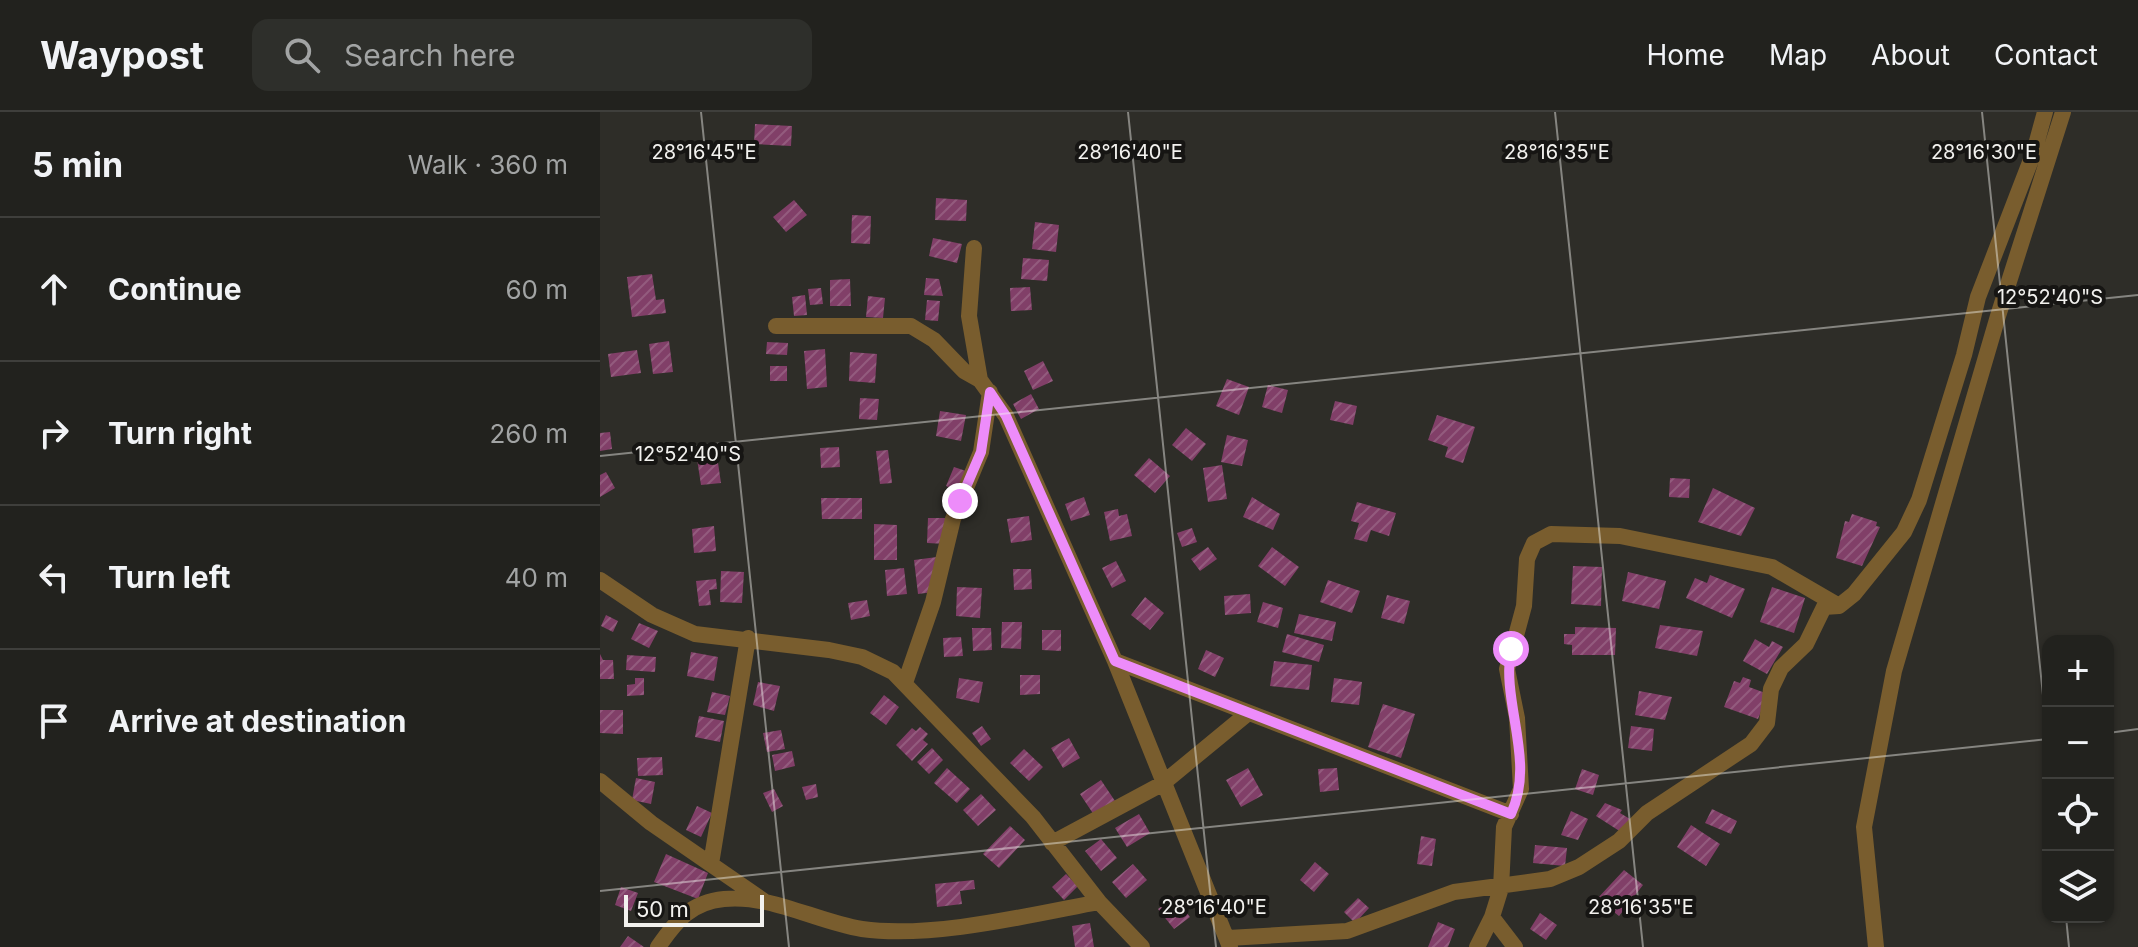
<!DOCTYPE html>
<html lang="en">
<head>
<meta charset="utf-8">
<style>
  :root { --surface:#22221e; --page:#2e2f2b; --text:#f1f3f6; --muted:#a2a4a4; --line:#3f3f3c }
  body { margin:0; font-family:Inter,sans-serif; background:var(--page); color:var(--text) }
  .controls { position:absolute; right:24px; bottom:24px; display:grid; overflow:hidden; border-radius:16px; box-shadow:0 2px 6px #0004 }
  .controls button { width:72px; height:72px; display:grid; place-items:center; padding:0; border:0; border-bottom:2px solid var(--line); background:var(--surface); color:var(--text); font:40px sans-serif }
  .scale { position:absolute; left:24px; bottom:20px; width:140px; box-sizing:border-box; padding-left:8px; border:4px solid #f2f1ee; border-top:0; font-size:22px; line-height:28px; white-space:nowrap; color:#f2f1ee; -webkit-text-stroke:6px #161513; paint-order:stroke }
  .stop { position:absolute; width:24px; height:24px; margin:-18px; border:6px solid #ed8cfa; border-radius:50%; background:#fff }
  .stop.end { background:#ed8cfa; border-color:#fff; box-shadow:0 2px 8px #0008 }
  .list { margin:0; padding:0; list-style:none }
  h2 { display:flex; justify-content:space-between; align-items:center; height:104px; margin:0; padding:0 32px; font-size:34px }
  h2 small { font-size:26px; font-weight:400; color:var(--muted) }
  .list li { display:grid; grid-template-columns:52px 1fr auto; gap:24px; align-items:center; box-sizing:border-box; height:144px; padding:0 32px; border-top:2px solid var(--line) }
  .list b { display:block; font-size:30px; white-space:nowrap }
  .list em { font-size:26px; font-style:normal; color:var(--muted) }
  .icon { flex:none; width:44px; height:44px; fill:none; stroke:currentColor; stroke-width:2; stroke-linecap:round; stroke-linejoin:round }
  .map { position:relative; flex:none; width:1538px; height:835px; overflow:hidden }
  header { display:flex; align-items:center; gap:48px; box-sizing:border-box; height:112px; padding:0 40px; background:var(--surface); border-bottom:2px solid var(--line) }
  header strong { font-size:38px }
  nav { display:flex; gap:44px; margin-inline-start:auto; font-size:28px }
  .search { width:560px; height:72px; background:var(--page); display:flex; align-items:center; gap:20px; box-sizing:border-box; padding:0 28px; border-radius:16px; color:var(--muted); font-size:30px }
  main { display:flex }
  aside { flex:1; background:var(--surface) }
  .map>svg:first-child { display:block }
</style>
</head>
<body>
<header>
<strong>Waypost</strong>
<div class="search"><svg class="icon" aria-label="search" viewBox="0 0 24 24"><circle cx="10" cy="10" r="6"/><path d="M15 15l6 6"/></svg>Search here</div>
<nav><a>Home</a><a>Map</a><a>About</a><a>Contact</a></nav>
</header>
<main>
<aside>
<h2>5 min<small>Walk · 360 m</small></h2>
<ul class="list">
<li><svg class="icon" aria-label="ahead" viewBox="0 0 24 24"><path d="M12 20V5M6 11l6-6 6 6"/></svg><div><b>Continue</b></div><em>60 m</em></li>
<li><svg class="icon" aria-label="right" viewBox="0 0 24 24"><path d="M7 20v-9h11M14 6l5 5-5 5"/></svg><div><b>Turn right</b></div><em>260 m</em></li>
<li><svg class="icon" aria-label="left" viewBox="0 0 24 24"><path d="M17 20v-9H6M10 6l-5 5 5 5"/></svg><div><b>Turn left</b></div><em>40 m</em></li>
<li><svg class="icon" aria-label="arrive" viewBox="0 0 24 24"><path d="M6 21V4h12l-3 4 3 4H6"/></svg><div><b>Arrive at destination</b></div></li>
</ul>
</aside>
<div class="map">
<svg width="1538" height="835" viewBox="0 0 1538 835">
  <defs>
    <pattern id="building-hatch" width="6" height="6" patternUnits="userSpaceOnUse" patternTransform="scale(2)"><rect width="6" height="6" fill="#813f68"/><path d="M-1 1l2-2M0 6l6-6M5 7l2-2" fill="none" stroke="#935b7e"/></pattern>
  </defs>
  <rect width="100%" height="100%" fill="#2e2d28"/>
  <path fill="url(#building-hatch)" d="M155 12 192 14 191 34 154 32Z
    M336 86 367 88 366 109 335 108Z
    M194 88 207 103 186 120 173 105Z
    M252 103 271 104 270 132 251 131Z
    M435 110 459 113 456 140 432 137Z
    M333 126 362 132 357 151 329 144Z
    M423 146 449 148 447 169 421 167Z
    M52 162 56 188 64 187 66 201 32 205 27 165Z
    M326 166 339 167 343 184 324 183Z
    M250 167 251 194H230V168Z
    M430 175 432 198 411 199 410 176Z
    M221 176 223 192 210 193 208 177Z
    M205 183 207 203 194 204 192 185Z
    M268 184 285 186 283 206 266 205Z
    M327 188 340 189 338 209 325 208Z
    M69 229 73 260 53 262 49 232Z
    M167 230 188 231 187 243 166 242Z
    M225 237 227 275 207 277 204 239Z
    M37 238 41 261 11 265 8 242Z
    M250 240 277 242 275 271 249 269Z
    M443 249 453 269 433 278 424 259Z
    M170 254H187V269H170Z
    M627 267 649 275 639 303 616 294Z
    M668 273 688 278 682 301 662 295Z
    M431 282 439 297 421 307 413 292Z
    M260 286 279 287 277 308 259 307Z
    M735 289 757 294 753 313 730 308Z
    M340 299 366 303 361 329 336 324Z
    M837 303 875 315 863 351 845 345 848 335 828 328Z
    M586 316 606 332 592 349 572 333Z
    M10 320 12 337 0 339V321Z
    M627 323 648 328 642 354 621 350Z
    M239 335 240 355 221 356 220 336Z
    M288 338 292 371 280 372 276 339Z
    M117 344 121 371 101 373 97 347Z
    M549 346 570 364 555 381 534 363Z
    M622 353 627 387 608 390 603 356Z
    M354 355 369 360 360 381 346 374Z
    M6 360 15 376 0 385V363Z
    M1070 366 1090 367 1089 386 1069 385Z
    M1113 376 1155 396 1141 424 1098 410Z
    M484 385 490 403 471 409 465 392Z
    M652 385 680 402 673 418 643 405Z
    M221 386H262V407H222Z
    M757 390 796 401 789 424 771 418 767 430 754 427 759 411 751 409Z
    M518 397 519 404 527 402 532 424 510 429 504 400Z
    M1252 402 1277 410 1276 414 1280 415 1262 454 1236 446 1245 409 1249 410Z
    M429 404 432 428 411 431 407 407Z
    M328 406H347L346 432 327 431Z
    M274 412 297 413V448H274Z
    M114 414 116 439 94 441 92 417Z
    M592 416 597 430 582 435 577 421Z
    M608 435 617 447 600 459 591 447Z
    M672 435 699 455 685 474 658 454Z
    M337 445 341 479 318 482 314 448Z
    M516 449 526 469 512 476 502 456Z
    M973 454 1002 455 1001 494 971 492Z
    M304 456 307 482 287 484 285 458Z
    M413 457H431L432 477 414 478Z
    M121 459 144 460 142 491 120 490Z
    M1028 460 1066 469 1059 497 1022 489Z
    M1110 463 1145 477 1132 506 1086 486 1095 466 1107 471Z
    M116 467 117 477 109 478 111 493 99 494 96 469Z
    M728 468 760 479 752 501 720 490Z
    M357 475 382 476 380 506 356 504Z
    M1172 475 1205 486 1194 521 1160 510Z
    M650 482 651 501 625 503 624 484Z
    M787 483 810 489 804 512 781 506Z
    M545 485 564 501 550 518 531 503Z
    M267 488 270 504 251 508 248 491Z
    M663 490 683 496 678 516 657 510Z
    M699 502 736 510 732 529 694 521Z
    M6 503 18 509 13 520 1 514Z
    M402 510H422L421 537 401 536Z
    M39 511 58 519 49 536 31 527Z
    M1060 513 1103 519 1097 544 1055 536Z
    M975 515 1016 516 1015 543H972V533L964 532V522H975Z
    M372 516H391L392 538 373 539Z
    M442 518H461V539L442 538Z
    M687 522 724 533 719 550 682 540Z
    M361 525 363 544 344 545 343 526Z
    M1155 527 1169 535 1172 529 1183 535 1167 562 1143 549Z
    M606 538 624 546 615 565 598 557Z
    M91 540 118 545 114 569 87 564Z
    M0 542 3 548H13L14 567H0Z
    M27 543 56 545 55 560 26 558Z
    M674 549 712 553 709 578 670 574Z
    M420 563H440V582L420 583Z
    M1143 565 1151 568 1149 575 1168 582 1158 607 1124 595 1134 569 1140 571Z
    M35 566H44V583L27 584V573L35 572Z
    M359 566 383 570 379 591 356 586Z
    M734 566 762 570 759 593 731 590Z
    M158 570 180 574 174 599 153 593Z
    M1039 579 1072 585 1065 608 1035 603Z
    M112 580 130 584 125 603 107 600Z
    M284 583 299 595 286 613 270 601Z
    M783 592 815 602 801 646 768 635Z
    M0 598H23V622L0 621Z
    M99 604 124 609 120 630 95 625Z
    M382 614 391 627 381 634 372 621Z
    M1031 614 1054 617 1052 639 1028 636Z
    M320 615 328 622 323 628 328 632 312 649 296 633 312 616 316 619Z
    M181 618 185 637 167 640 163 621Z
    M469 626 480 646 463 656 451 636Z
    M332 636 343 648 329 662 317 650Z
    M424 637 443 655 429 669 410 651Z
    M192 639 195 654 175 659 172 643Z
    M62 645 63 663 38 664 37 646Z
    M347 656 370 677 357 691 334 671Z
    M648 656 663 683 641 695 626 668Z
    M737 656 739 678 720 680 718 657Z
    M982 657 999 663 993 683 975 677Z
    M36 666 55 670 51 692 32 688Z
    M501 668 515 689 494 703 480 682Z
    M216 672 218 685 206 688 202 675Z
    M174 677 183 694 172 700 163 681Z
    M381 682 396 698 378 714 363 698Z
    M1005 691 1022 698 1020 701 1030 707 1021 720 996 704Z
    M97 694 112 701 101 725 86 718Z
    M1112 697 1137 709 1131 722 1105 711Z
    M971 699 988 707 978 728 961 723Z
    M539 702 550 721 527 735 515 716Z
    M1091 713 1120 732 1106 754 1077 735Z
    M410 714 425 728 399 756 383 742Z
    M821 724 836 727 832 754 817 752Z
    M501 727 517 746 501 759 485 739Z
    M935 733 967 736 965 754 933 751Z
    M66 742 108 761 98 787 54 770Z
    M715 750 729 762 714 780 700 768Z
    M533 752 547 768 526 786 512 770Z
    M1024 758 1043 773 1019 804 997 787Z
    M466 762 478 774 464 788 452 775Z
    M374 768 375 777 360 779 362 792 337 795 335 772Z
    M21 775 38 781 31 799 15 793Z
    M574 785 590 805 574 817 558 797Z
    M758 786 769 796 755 811 744 800Z
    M940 801 957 813 946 828 930 817Z
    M838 810 855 817 848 835H828Z
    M490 811 494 835H475L472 814Z
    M28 824 44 835H20Z"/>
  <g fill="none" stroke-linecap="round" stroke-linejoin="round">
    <path stroke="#795d2e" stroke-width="16" d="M374 136 369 204 380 268
      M176 214H311L334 228 364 259 380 268 406 304 515 549 630 835
      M0 468 52 503 95 522 229 538 262 545 293 560 433 705 499 790
      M515 549 911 702
      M305 571 333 490 353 407 381 340 390 280
      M0 669 51 711 164 789
      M452 731 562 672 647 602
      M111 752 148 526
      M892 805 915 835
      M628 826 747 819 854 780 950 767 979 755 1019 729 1047 701 1151 632 1167 611 1171 577 1181 556 1206 532 1224 495 1239 494 1254 482 1304 420 1319 388 1364 243 1378 185 1434 40 1445 0
      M58 835C76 809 91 790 124 787 170 782 217 810 262 817 331 827 430 803 499 790L542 835
      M877 835 892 805 901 776 904 715 921 677 917 606 907 557 924 494 927 447 934 431 951 422 1020 424 1172 455 1239 494
      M1276 835 1264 715 1294 559 1398 204 1463 0"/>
  </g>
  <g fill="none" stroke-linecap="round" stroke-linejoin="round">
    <path stroke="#ed8cfa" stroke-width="10" d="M360 389 381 340 390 280 406 304 515 549 911 702C936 648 901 592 911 537"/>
  </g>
  <path fill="none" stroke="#f2f1ee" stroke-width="2" stroke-opacity="0.45" d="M101 0 189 835M528 0 616 835M955 0 1043 835M1382 0 1448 631M0 344 1538 183M1508 621 1538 617M0 779 1448 627M1466 805 1469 835"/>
  <g font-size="20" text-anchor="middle" fill="#f2f1ee" stroke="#161513" stroke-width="8" stroke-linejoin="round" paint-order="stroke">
    <text x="104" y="47">28°16'45"E</text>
    <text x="530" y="47">28°16'40"E</text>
    <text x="957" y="47">28°16'35"E</text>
    <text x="1384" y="47">28°16'30"E</text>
    <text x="1450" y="192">12°52'40"S</text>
    <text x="88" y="349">12°52'40"S</text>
    <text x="614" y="802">28°16'40"E</text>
    <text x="1041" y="802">28°16'35"E</text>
  </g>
</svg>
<div class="controls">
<button>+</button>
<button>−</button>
<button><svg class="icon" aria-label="locate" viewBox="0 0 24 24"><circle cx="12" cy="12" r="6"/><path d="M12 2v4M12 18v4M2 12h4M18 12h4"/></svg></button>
<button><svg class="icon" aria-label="layers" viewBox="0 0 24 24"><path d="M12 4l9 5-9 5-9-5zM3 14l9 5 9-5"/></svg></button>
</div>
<div class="scale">50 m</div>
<div class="stop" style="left:911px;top:537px"></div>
<div class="stop end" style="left:360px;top:389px"></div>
</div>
</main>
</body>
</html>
